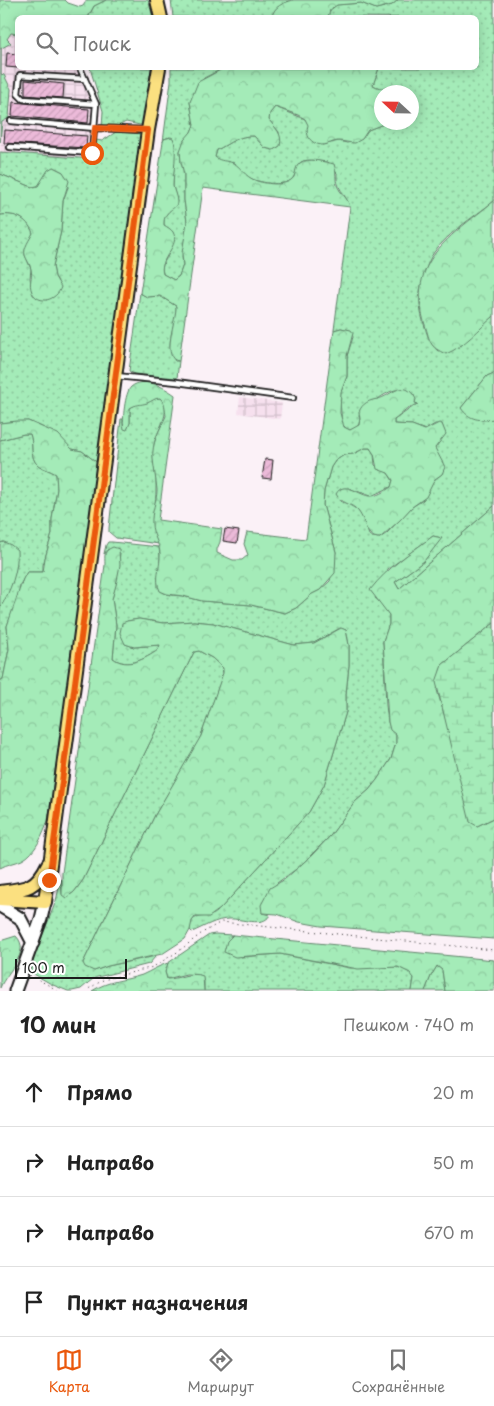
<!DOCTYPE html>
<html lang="ru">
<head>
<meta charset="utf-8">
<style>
  :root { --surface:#fff; --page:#f2f2f2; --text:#222; --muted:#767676; --line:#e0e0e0; --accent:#ea580c }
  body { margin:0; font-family:"Playpen Sans",sans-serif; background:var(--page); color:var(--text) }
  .compass { position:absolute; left:374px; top:85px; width:45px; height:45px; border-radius:50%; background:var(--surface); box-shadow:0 2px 12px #0003; rotate:292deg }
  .scale { position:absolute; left:15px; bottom:12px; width:112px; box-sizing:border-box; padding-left:5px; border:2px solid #1c1c1c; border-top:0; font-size:14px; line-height:18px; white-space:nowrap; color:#1c1c1c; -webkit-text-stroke:4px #fff; paint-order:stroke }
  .stop { position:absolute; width:15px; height:15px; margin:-11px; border:4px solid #ea580c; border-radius:50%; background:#fff }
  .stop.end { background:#ea580c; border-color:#fff; box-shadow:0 1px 5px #0008 }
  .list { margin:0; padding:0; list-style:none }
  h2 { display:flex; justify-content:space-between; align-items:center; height:65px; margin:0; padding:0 20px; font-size:21px }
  h2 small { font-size:16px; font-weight:400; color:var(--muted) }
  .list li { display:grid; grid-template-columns:32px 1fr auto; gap:15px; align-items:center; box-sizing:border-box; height:70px; padding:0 20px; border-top:1px solid var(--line) }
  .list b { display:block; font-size:19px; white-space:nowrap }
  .list em { font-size:16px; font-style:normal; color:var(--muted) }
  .icon { flex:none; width:28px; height:28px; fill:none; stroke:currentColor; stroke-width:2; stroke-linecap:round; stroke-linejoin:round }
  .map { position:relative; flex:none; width:494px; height:991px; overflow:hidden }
  .search { position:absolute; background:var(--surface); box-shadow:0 2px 12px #0003; left:15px; right:15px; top:15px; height:55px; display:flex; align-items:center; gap:12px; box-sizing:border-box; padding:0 18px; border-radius:8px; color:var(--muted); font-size:19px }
  .sheet { height:345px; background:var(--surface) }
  nav { display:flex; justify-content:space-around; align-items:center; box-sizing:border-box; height:70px; border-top:1px solid var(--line); background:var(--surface); font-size:14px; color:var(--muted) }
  nav a { display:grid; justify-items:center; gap:2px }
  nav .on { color:var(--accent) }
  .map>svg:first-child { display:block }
</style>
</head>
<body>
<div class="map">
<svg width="494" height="991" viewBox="0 0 494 991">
  <defs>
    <pattern id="industrial-grid" width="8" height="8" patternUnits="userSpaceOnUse" patternTransform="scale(1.25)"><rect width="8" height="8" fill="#f6e0ee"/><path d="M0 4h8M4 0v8" fill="none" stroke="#d2c0cc"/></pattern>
    <pattern id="grass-dots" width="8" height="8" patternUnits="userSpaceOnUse" patternTransform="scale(1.25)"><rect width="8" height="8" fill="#a4ebb8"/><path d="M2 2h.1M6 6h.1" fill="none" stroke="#8dc99e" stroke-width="1.8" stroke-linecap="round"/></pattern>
    <pattern id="forest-crowns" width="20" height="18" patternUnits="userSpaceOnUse" patternTransform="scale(1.25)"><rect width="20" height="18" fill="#a4ebb8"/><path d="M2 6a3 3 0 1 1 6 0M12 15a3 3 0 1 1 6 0" fill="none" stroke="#8dc99e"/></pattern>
    <pattern id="wetland-marsh" width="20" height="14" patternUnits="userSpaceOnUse" patternTransform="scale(1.25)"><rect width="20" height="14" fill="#a4ebb8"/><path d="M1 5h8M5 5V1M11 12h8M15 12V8" fill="none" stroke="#8dc99e"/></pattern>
    <pattern id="building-hatch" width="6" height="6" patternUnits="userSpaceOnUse" patternTransform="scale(1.25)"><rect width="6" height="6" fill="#ecbad9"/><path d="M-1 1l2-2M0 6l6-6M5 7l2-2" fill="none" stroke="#ca9fba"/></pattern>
  </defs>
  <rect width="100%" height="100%" fill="#fbf1f7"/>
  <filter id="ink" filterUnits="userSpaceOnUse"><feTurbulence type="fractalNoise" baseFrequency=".02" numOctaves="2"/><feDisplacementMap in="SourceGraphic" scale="10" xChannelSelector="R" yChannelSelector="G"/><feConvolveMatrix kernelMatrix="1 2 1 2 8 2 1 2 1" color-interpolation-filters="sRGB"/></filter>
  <g filter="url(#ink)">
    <path fill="url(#industrial-grid)" d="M11 33 17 34 18 68H85L100 113 93 159 0 152 2 121 1 48 11 43 7 39Z
      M240 397 282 403 280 419 238 413Z"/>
    <path fill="url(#grass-dots)" stroke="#60846a" d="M106 0H148L153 17 88 18 94 6Z
      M171 0H293L287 2 272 18 173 17Z
      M398 0H494V201C474 217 443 236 431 257 427 264 425 272 423 279 418 293 419 306 423 321 427 332 428 343 438 351L462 345 468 338 494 316V373L487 376 461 408 481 420 494 419V506L399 589 395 582 424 561 441 538 433 536 388 569 375 598 381 603 389 615V624L383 641 386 705 388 722 391 730 396 735V743L391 759 377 780 369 790 355 802 331 835 299 867 277 883 262 913 270 915C263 928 242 918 229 919 216 919 204 927 192 932L190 930C191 911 202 920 214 914 216 913 218 911 220 909L309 812 324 785 346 712V694L349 665V645L346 630 340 628 314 643 294 645 213 623 194 621 163 623 139 619 127 621 125 644 134 647 160 645 158 650C145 659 128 669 113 658L116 625 112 599 117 580 120 553 108 549 104 554 106 545 108 542H112L159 547 160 556 158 587 164 593 171 595 183 596 202 601 251 605 285 613 296 608 312 594 320 590 330 581 336 552 323 505 324 491 331 467 335 461 344 455 353 454 365 448H370L374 454 375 465 388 473 393 481 391 487 371 496 348 488 340 501C363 510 361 514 369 535L372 537 380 538 387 533 412 507 423 500 435 479 442 474 435 448 445 434 442 424H435L425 430 412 425 394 424V420L417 404 415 403 414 395C397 378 373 403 359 415 362 423 356 432 347 429L342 424 340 401 341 392 347 376V356L353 337 350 330 341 328 334 330 350 207C346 194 335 188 337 173L327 162C320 162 307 158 301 162 295 166 297 174 292 179 284 188 256 182 248 177 242 173 238 168 234 163L220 161 215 157 217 150C230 143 239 135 254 136L265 148 273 150 279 146V132L269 120 270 113 275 107 305 119 322 145 339 141 347 143 362 139 368 130 386 123 412 122V92H409L404 87C392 86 384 92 373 85L379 68H476V18L328 17 330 10 336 5 361 3 376 9 392 5Z
      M1 48V74L4 75 11 89 9 118 2 122 0 142Z
      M90 68H151L144 123 140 125 126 122 114 128 102 127 103 111Z
      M171 68H224L204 78 190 102 194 125 191 132 180 151 181 162 184 173V200L187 222 182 257 183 265 179 276 174 280 163 274C160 263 168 259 170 250 172 244 170 235 169 229L164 225V217L177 202 173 186 175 142 170 137 164 139 163 142 171 81Z
      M116 132 143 134 99 464 82 451 72 449 48 430 38 425 28 421 0 423V215C16 213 27 218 33 233L25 250V255L31 269 30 278 33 295 42 299 47 300 58 281 55 277 53 266 61 231 63 201 68 187 63 172 53 167 38 186 32 187 0 174V152L93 159 96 140 102 141Z
      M140 293 147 297 160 296 176 306C177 325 163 344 175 361H179L177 378 134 374 129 371Z
      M156 398H160C174 412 156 430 154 445 152 461 157 475 156 491 156 512 147 523 159 544L116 538 109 532V528L121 419H123V427L130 423V408L137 404 146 403Z
      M24 434H30C34 443 29 458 38 465 43 469 50 470 56 474L57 489 52 519V534L43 565V572H27L20 585 16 603 7 626 9 649 3 679 0 681V608L9 589 17 564 4 542 0 543V440Z
      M199 651 212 658 223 668 220 684 199 741 155 815 83 963 94 971 108 966 156 956 149 964 94 978 81 989 72 991H68L53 985 32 973 29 970 56 901 61 879 62 894 67 897 74 892 83 880 192 656 194 652Z
      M215 934 233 935 230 936 241 957 280 954 350 968 398 967 411 973 414 978 412 991H204V981L200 975 186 974 167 979 165 972 168 963 209 935Z
      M437 966 442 970 445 991H425L431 976Z"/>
    <path fill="url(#forest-crowns)" stroke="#60846a" d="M0 0H65L68 3 80 7 83 6 87 0H106L94 6 88 17 18 18 17 34 11 33 7 39 11 43 0 49Z
      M293 0H398L392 5 376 9 361 3 337 5 330 10 328 17H272C274 6 283 3 293 0Z
      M224 68H379L373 85C392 96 394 74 409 92H382V122L386 123 368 130 362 139 355 143C349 143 343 141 338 141 333 141 328 145 322 145 310 144 305 135 308 125L305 119 298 115 275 107 270 113 269 120C276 129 283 134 280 146L273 150 265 148 254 136C239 135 230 143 217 150L215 157C221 162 226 160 233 163 240 165 244 177 257 181 267 184 287 187 294 177 296 172 295 167 300 163 308 157 325 162 334 164 337 173 335 179 337 185 341 195 347 196 350 207L203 188 179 361C160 360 177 318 176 306L160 296 147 297 140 293 163 142 164 139 171 137 173 138C178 147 173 175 173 186 174 191 177 197 177 202 177 210 163 209 164 225 167 227 171 229 173 232 181 246 158 258 163 274L174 280 179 276 183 265 182 253 187 222 184 200V174L181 162 180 151 184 140 191 132 194 125 190 102 198 82Z
      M53 167 63 172 69 181 63 201 61 231 53 266 55 277 61 287C57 300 39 306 32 292 28 283 33 277 31 269 30 264 26 259 25 255 23 248 30 239 33 233 27 218 15 213 0 215V174L32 187 38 186 48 170Z
      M494 201V316C479 329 465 346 446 354 429 347 430 341 425 325 405 261 451 236 494 201Z
      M341 328 351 330 353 333 347 356V376L341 392 340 413 344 427 350 430 359 425 360 419 359 412C362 403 370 400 378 399 391 396 404 377 416 399L415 403 418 404C409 406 401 415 394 420V424L412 425 425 430 439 423 442 424 446 434 435 448 445 467 442 474 435 479 426 497 412 507 400 520 380 538C364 538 367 522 358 511 352 503 341 504 336 494 344 480 357 494 369 496 376 497 385 491 391 487L393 480 388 473 377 469 374 454 370 448H365L353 454 344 455 335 461 331 467 324 491 323 505 336 552 335 573 320 590 312 594 296 608 285 613 251 605 202 601 183 596 167 594 160 591C154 579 161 565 160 553 159 542 152 534 152 524 151 512 157 501 157 490 156 479 154 469 153 459 151 444 160 429 166 416 165 410 165 402 160 398 154 398 153 401 147 403 141 405 136 404 130 408V423L127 430 124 429C122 421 125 392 131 387 144 376 164 387 175 395L158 520 222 529 220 542 217 549V553L233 560H242L248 555 244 544 247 532 306 539 334 330Z
      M494 373V419C480 421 469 420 461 408L487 376Z
      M17 421H28L58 434 72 449 82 451 99 464 48 821C43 834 36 853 22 860 15 863 7 864 0 868V681L3 679 9 649 7 626 23 579 27 572H43L45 558 52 534V519L57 489 56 474C50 470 43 469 38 465 29 458 34 443 30 434H24L0 440V423Z
      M494 506V623L442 665 437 690 477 826 494 818V939L321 926 299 922 277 914 262 913 261 905 270 888 285 879 312 855 331 835 355 802 369 790 377 780 391 759 396 743V735L390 730 388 722 383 641 389 624V615L370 590C388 567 410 553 433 536L442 538 424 561 395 582 399 589Z
      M4 542 11 545 17 550C19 570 10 592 0 608V543Z
      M113 547 119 549 120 565 116 585 112 599 116 625 113 658C127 669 145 659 158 650L160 645 134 647 125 644 120 633 122 623 127 621 139 619 163 623 194 621 213 623 294 645 314 643 341 628 346 630 349 645V665L346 694V712L324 785 309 812 220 909 209 917H195L192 921 190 930 185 939 162 954 108 966 94 971 85 967 83 963 155 815 201 736 223 673V668L212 658 199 651 194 652 83 880 74 892 66 898 62 895V873L105 565C105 555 103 551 113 547Z
      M233 935 494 960V991H445L442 970 437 966 431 976 425 991H412L414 978 410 973 398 967 358 969 280 954 235 957 224 952 227 941Z
      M16 936C32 952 6 972 0 988V941Z
      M168 963 165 972 167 979C179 979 191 971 203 976L204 991H92C109 980 124 981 142 975 151 971 158 966 168 963Z"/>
    <path fill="url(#wetland-marsh)" stroke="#60846a" d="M494 623V818L477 826 470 822 436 682 442 665Z"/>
    <path fill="url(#building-hatch)" stroke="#1c1c1c" d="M7 53 18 54V68L6 67Z
      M25 80 64 84 63 98 25 95Z
      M13 102 89 109 88 123 12 116Z
      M5 130 87 136 86 148 4 143Z
      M265 459 273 460 271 479 262 478Z
      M225 529 239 531 237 543 223 541Z"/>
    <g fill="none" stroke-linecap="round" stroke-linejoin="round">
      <g stroke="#1c1c1c" stroke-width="8">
        <path id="lane" d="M85 79 20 75 18 94 23 99 96 104
          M11 121 95 128 147 130
          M10 147 92 153 96 104 80 68
          M116 376 177 382 293 398"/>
      </g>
      <g stroke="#1c1c1c" stroke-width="15">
        <path id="secondary" d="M0 906 20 918 33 943
          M15 991 41 919 45 902"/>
      </g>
      <g stroke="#1c1c1c" stroke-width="16">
        <path id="primary" d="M157 0 161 18
          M0 892C25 889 36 889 48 864
          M0 899 45 902 148 130 159 68"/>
      </g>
      <path stroke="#1c1c1c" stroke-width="1" stroke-dasharray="1 4" stroke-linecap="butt" d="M30 975 59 991
        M85 991 103 980 153 967 179 951 202 933 221 922 494 950"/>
      <use href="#lane" stroke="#fff" stroke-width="4.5"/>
      <use href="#secondary" stroke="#fff" stroke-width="11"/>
      <use href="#primary" stroke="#fbe080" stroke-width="12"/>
    </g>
  </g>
  <g fill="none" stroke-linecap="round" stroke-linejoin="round" filter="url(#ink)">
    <path stroke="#ea580c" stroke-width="6" d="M49 880 148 130 95 128 92 153"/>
  </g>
</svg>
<svg class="compass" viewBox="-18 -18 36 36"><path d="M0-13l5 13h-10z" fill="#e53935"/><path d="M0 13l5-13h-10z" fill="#767676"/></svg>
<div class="scale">100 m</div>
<div class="stop" style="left:92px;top:153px"></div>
<div class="stop end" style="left:49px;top:880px"></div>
<div class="search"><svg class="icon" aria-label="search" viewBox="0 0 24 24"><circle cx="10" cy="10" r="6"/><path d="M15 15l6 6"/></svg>Поиск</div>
</div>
<section class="sheet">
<h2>10 мин<small>Пешком · 740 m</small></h2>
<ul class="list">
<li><svg class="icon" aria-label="ahead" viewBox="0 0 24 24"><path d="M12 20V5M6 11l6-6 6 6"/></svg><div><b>Прямо</b></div><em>20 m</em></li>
<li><svg class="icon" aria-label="right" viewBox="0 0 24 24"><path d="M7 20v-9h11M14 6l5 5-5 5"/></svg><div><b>Направо</b></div><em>50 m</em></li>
<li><svg class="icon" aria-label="right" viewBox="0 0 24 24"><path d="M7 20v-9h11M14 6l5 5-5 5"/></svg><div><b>Направо</b></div><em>670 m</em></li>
<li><svg class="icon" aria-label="arrive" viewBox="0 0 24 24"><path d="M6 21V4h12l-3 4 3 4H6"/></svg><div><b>Пункт назначения</b></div></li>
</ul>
</section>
<nav>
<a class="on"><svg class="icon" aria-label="map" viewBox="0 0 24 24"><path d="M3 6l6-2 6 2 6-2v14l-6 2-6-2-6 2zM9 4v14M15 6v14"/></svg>Карта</a>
<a><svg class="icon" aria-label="directions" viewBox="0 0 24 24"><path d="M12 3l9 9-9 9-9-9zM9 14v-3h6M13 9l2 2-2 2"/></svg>Маршрут</a>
<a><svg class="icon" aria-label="saved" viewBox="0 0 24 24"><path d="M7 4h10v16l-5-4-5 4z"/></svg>Сохранённые</a>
</nav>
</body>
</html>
